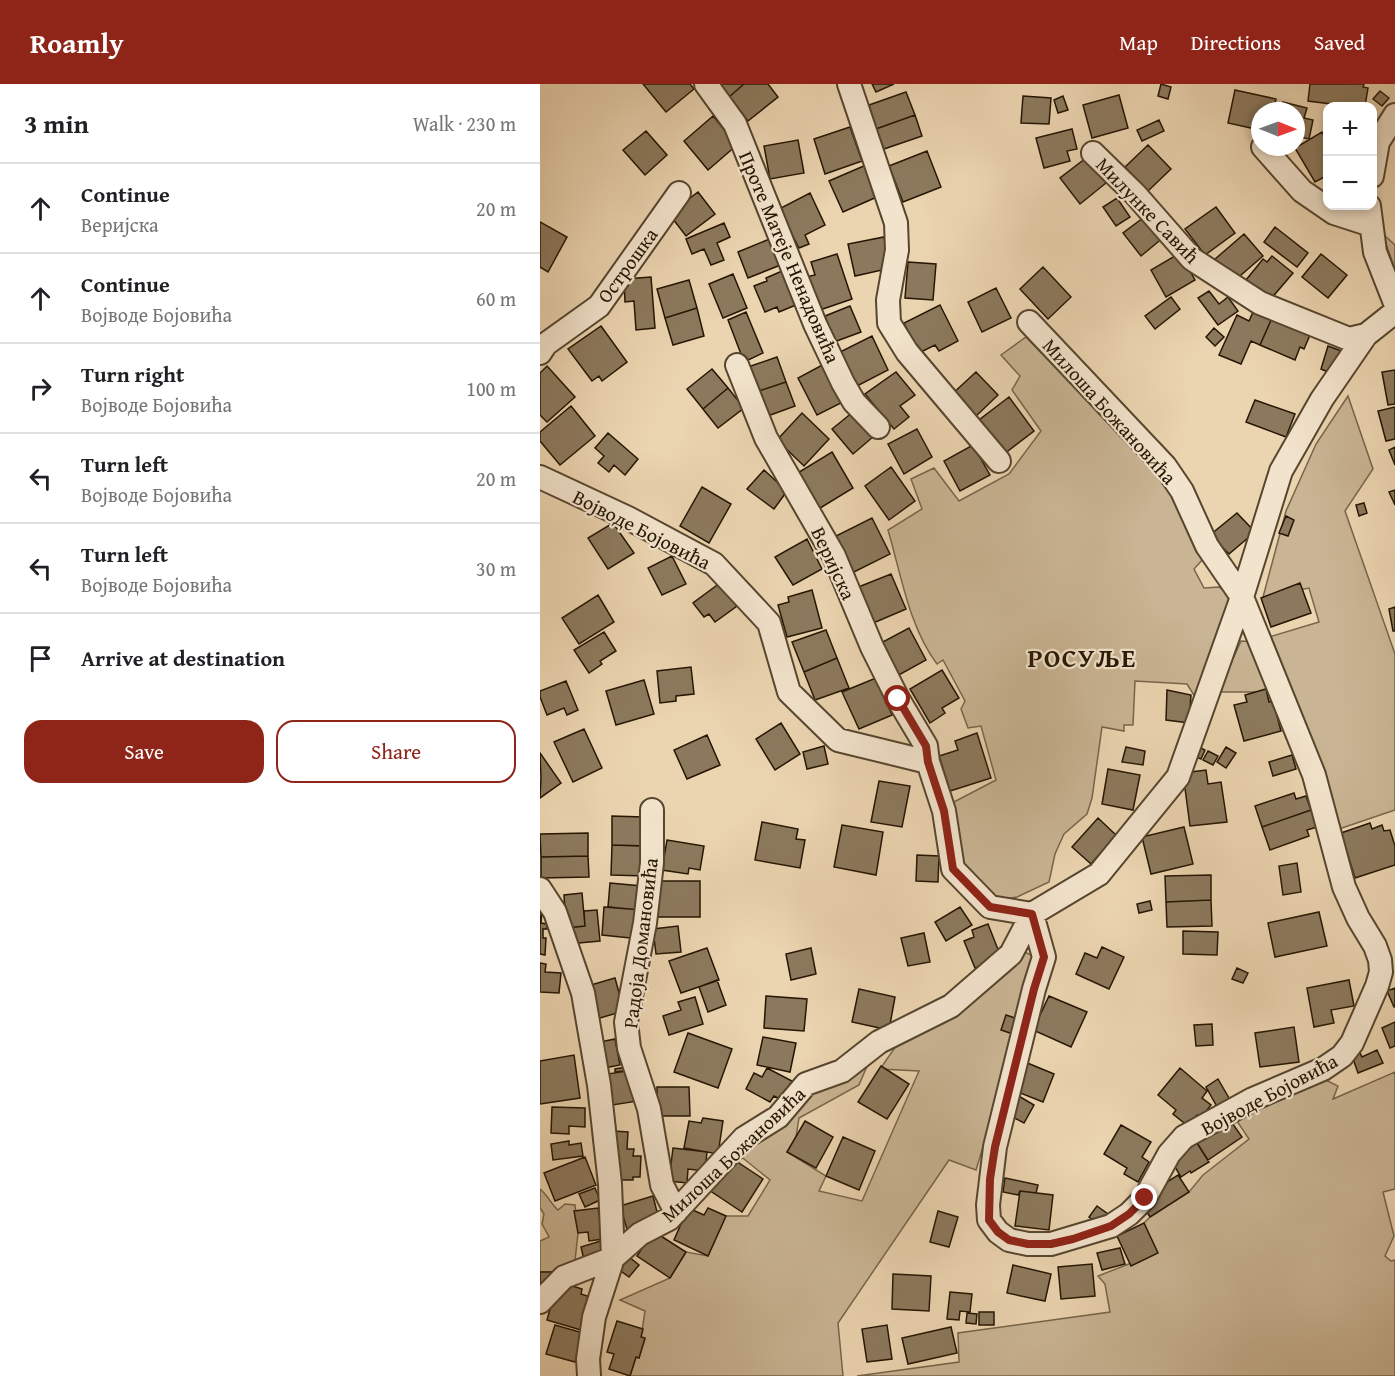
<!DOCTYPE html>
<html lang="en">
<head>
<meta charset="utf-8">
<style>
  :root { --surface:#fff; --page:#f6f6f6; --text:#202124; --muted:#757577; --line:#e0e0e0; --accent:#8f2418 }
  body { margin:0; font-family:"Gentium Book Plus",serif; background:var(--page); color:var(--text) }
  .controls { position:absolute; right:18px; top:18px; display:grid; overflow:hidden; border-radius:12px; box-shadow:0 3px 9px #0003 }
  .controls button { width:54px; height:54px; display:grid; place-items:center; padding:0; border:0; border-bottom:2px solid var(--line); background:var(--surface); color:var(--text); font:30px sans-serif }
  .compass { position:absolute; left:711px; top:18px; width:54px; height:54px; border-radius:50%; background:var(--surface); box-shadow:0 3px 9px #0003; rotate:91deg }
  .stop { position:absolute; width:18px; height:18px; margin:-14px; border:4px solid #8f2418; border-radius:50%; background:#fff }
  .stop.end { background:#8f2418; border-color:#fff; box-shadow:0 2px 6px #0008 }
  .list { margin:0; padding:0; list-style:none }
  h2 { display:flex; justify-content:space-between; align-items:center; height:78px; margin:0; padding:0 24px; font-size:26px }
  h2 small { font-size:20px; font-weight:400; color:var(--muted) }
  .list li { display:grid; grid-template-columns:39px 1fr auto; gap:18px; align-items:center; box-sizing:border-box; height:90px; padding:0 24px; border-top:2px solid var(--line) }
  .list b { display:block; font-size:22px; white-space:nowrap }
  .list p { margin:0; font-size:20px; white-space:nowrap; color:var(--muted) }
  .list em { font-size:20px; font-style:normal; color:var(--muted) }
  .actions { display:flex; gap:12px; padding:18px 24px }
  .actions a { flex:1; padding:14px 0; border:2px solid var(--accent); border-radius:18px; text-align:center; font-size:21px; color:var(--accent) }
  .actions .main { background:var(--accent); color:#fff }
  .icon { flex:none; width:33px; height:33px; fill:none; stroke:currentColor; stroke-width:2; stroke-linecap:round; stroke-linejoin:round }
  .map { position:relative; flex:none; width:855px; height:1292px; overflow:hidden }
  header { display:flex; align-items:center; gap:36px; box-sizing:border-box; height:84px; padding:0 30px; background:var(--accent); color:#fff }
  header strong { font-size:28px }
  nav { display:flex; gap:33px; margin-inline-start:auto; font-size:21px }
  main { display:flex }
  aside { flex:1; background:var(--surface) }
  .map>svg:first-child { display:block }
</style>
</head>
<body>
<header>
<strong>Roamly</strong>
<nav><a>Map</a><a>Directions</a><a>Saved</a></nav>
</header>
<main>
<aside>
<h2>3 min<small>Walk · 230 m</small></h2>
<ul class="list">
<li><svg class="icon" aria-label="ahead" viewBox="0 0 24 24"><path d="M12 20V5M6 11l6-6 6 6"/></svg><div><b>Continue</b><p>Веријска</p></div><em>20 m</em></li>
<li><svg class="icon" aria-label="ahead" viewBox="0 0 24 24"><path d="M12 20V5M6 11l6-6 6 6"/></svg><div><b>Continue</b><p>Војводе Бојовића</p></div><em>60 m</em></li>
<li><svg class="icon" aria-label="right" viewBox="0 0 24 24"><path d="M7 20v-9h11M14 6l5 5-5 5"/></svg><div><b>Turn right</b><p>Војводе Бојовића</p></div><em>100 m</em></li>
<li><svg class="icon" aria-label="left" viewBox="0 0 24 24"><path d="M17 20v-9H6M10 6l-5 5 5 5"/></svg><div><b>Turn left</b><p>Војводе Бојовића</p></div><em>20 m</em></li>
<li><svg class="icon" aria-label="left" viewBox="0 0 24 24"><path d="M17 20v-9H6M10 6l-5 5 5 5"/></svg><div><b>Turn left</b><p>Војводе Бојовића</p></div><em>30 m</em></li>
<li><svg class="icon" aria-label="arrive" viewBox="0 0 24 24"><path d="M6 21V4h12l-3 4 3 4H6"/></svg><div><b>Arrive at destination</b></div></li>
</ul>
<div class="actions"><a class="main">Save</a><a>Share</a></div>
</aside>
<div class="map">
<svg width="855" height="1292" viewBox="0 0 855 1292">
  <rect width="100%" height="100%" fill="#ebd4b0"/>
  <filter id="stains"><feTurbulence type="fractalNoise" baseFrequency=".00333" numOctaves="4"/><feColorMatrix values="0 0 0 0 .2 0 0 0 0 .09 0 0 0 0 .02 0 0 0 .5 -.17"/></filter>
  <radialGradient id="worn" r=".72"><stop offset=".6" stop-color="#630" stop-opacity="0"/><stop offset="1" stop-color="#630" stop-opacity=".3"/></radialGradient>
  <path fill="#c9b493" stroke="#77654b" stroke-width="1.5" d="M842 149 855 161V185Z
    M486 253 622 392 635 414 663 475 654 485 664 504 679 503 688 510 689 521 657 616 647 600 595 597 593 641H584V647L562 643 552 714 547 730 524 750 515 770 509 798 477 813 457 816 421 782 412 719 456 696 441 642 428 644 421 625 425 617 403 576 397 580C369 543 361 490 348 446L382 425 371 395 394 384 419 417 469 390 501 347 472 306 480 292 461 271Z
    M808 312 833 385 805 427 855 570V726L796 746 726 554 779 538 769 504 723 513 746 427 776 360Z
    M701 557 717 558 731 608H678Z
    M480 866 500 875 436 1086 409 1076 298 1239 303 1292H90L96 1273 99 1274 105 1255 101 1253 105 1227 80 1216 130 1194 146 1168 168 1172 186 1132H208L230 1096 199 1071 270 1006 328 980 319 1001 259 1034 256 1053 247 1068 286 1092 279 1107 322 1117 379 987 340 985 356 962 415 925Z
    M855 988V1105L843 1108 854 1152 845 1172 851 1177 855 1176V1292H317L419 1278 418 1249 570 1228 565 1200 558 1192 617 1169 604 1139 610 1133 649 1108 663 1091 709 1055 695 1034 784 995 798 1002 793 1015Z
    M0 1105C8 1111 10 1119 18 1126L25 1120 35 1121 38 1149 34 1186 11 1200V1188H0V1157L9 1153 2 1140 4 1130 0 1124Z"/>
  <path fill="#8c795d" stroke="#251603" stroke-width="1.5" d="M103 0H150L154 5 126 28Z
    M179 0H204L189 13Z
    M204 0H228L238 13 208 37 189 13Z
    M332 0H354L336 8Z
    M621 0 631 3 628 15 618 12Z
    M770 0H824L823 3 828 4 825 22H807L768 17Z
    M695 6 736 15 733 27H720V46L688 39Z
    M840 7 849 14 842 22 833 15Z
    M366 8 375 31 336 45 329 21Z
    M579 11 588 44 552 54 543 21Z
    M483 12 511 14 509 40 481 39Z
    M523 12 528 26 518 29 514 16Z
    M743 18 767 24 764 34 773 36 769 55 756 52V27H741Z
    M375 31 382 52 344 65 336 45Z
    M173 32 197 61 168 86 144 57Z
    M619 36 624 47 602 57 597 46Z
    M310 43 322 77 285 90 274 55Z
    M532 45 537 65 527 67 530 77 504 84 496 54Z
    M106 47 127 71 105 91 83 66Z
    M782 48 788 58V91L775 98 755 64Z
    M258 56 264 89 230 95 224 62Z
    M608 61 631 85 608 107 585 83Z
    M387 67 401 103 363 118 349 82Z
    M546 74 566 99 540 120 520 94Z
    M326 81 339 112 303 128 289 97Z
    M158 108 175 130 146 152 129 130Z
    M270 109 285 141 265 151 269 160 259 164 239 125Z
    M577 114 590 133 576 142 563 123Z
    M676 123 695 149 665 171 645 145Z
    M607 131 624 153 601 172 583 149Z
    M0 138 27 153 8 188 0 183Z
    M184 139 190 153 177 159 184 176 171 181 164 165 152 170 146 155Z
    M735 143 768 169 757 183 724 158Z
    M704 150 723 172 693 198 674 176Z
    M344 153 351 184 315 192 308 160Z
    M232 154 243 180 208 194 198 168Z
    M640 169 655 196 626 213 611 186Z
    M297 170 312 215 277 227 266 193 275 191 271 178Z
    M781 170 807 191 788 214 762 193Z
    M732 172 753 189 730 216 706 196 723 175 727 178Z
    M368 178 396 180 393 216 365 214Z
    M503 183 531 213 508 235 480 205Z
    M249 184 263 218 239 228 237 223 225 228 214 202 227 197 226 194Z
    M193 190 207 224 183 234 169 200Z
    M111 193 115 244 96 246 94 217 85 218 84 195Z
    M149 196 157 224 125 234 117 205Z
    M456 204 471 234 442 248 428 218Z
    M669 207 679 220 688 213 698 227 678 241 658 214Z
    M631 213 640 225 615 245 605 232Z
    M400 221 418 257 399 267 395 261 379 269 364 239Z
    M310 222 321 248 294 258 285 232Z
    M157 224 164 252 133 261 125 234Z
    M714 226 732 234 720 261 711 257 701 280 679 271 697 231 709 237Z
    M206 228 223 269 204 278 188 236Z
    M732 234 770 251 764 265 760 263 755 276 720 261Z
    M61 242 87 278 62 297 59 292 52 297 28 265Z
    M674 244 684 253 675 262 666 253Z
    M332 252 348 286 317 302 300 268Z
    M788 262 804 268 795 291 781 285Z
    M237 273 246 298 216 308 208 283Z
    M286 279 305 317 277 331 258 294Z
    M7 282 35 313 7 338 0 331V289Z
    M172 285 188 304 163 325 147 305Z
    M855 286V320L848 321 842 288Z
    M356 288 375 311 360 322 369 333 354 345 325 310Z
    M436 288 458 311 433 335 410 312Z
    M246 298 255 322 225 333 216 308Z
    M188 304 204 324 178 344 163 325Z
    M469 313 494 347 464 370 439 336Z
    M715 316 755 330 746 353 706 338Z
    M31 322 55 352 20 381 0 357V348Z
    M855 323V355L846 357 838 327Z
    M313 328 334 352 313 370 292 345Z
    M262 329 289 355 264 382 237 356Z
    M377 345 392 373 364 390 348 360Z
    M68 349 98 375 85 391 74 381 69 388 58 379 64 372 55 364Z
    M433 361 450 391 420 407 404 377Z
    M855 363V381L849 366Z
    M292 368 313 404 277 426 256 390Z
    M351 383 375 417 349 436 325 402Z
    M224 386 247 407 234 425 207 405Z
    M162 403 191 420 169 459 140 442Z
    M855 406V421L849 408Z
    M824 419 827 429 819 432 816 421Z
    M697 429 715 448 689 470 670 451Z
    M746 432 754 436 748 452 739 449Z
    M332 434 350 470 312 489 294 453Z
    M73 439 94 469 68 485 48 454Z
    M267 455 282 485 253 501 235 473Z
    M132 472 146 500 122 511 108 484Z
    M351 490 366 525 331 540 316 504Z
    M180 499 197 522 175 538 169 530 164 533 153 519Z
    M760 499 771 529 731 543 721 514Z
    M272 506 282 544 247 553 238 521 249 518 248 513Z
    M58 511 74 538 39 560 22 534Z
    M855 523V547H853L849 525Z
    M369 544 386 576 357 592 339 560Z
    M286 546 297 574 264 588 252 558Z
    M64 548 76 567 60 577 62 580 49 589 34 566Z
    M297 574 309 604 275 616 264 588Z
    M151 583 154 610 136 612V617L120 619 117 587Z
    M402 586 419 614 402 624 405 629 390 639 370 605Z
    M336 594 352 631 319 645 302 608Z
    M104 596 114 630 76 641 66 607Z
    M26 597 38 626 27 631 24 624 7 631 0 613V607Z
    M726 605 729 618 733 617 741 647 704 657 694 621 707 618 705 611Z
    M627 606 651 611 649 639 626 636Z
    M241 639 260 670 235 686 216 655Z
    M44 645 62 684 33 698 14 658Z
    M437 649 451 694 410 707 399 672 418 666 415 657Z
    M167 651 180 681 147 695 134 666Z
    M284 662 288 680 267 685 263 668Z
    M586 663 605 667 603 681 582 678Z
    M659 663 665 666 661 675 654 672Z
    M686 663 696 669 686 684 677 678Z
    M668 667 678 672 673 681 663 676Z
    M0 669 21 699 0 714 1 694Z
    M752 671 756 685 733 692 729 678Z
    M568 685 600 691 593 726 562 720Z
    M666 686 668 700 681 698 687 738 650 742 643 689Z
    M339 697 370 702 362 743 331 738Z
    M754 709 756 715 766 712 771 726 722 743 715 722Z
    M771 726 777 743 767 746 769 752 730 766 722 743Z
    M72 732 103 733 102 762 72 761Z
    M558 734 576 751 551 780 532 763Z
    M222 738 258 745 256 755 265 756 260 784 215 776Z
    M830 739 832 745 842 741 844 747 850 746 855 762V781L815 794 801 749Z
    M302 741 343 748 336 791 294 783Z
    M644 743 653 780 611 790 602 753Z
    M48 749V772L1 773 0 750Z
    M127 756 164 762 160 786 149 784 148 790 122 786Z
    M72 761 106 762V792L71 791Z
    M377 771 399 772 398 798 376 797Z
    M48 772 49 793 1 794V773Z
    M757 779 761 808 743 811 739 782Z
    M671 791V816L626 818 625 792Z
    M116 797H160V833H116Z
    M70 799 102 802 100 826 68 823Z
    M42 809 45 842 26 844 24 811Z
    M671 816 672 842 627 843 626 818Z
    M610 817 612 826 599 829 597 820Z
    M64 823 102 826 100 855 62 851Z
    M420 823 432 841 406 857 395 838Z
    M57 826 60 857 28 860 26 844 45 842 44 827Z
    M0 828H2L1 839 7 840V845H3V854H6L5 871 0 870Z
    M779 828 787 862 735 873 728 839Z
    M448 840 461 873 435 884 424 857 434 853 432 846Z
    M138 842 141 868 116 870 113 845Z
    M643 847 678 848 677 871 643 870Z
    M384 849 390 878 368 882 361 854Z
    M562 863 584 873 569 905 536 890 545 869 557 874Z
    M167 864 179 896 141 909 129 877Z
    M271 864 276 890 251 896 246 870Z
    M0 879 6 880 5 888 21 889 19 909 0 908Z
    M697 884 708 889 703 899 692 895Z
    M75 894 84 927 53 936 44 903Z
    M177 896 186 921 168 928 159 903Z
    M809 896 814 922 791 926 794 939 774 943 767 904Z
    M855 904V923H854L847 907Z
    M319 905 355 913 349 946 312 938Z
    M226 912 267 915 264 947 224 944Z
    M509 912 547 928 531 963 493 946Z
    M155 913 163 940 129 951 123 932 141 926 138 918Z
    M466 931 478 935 473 950 461 946Z
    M855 938V962L850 964 842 944Z
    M672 940 673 961 656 962 654 941Z
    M754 943 759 978 720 983 715 949Z
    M148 949 192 965 178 1004 134 988Z
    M223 953 256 959 250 988 217 981Z
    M75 955 80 981 59 985 55 959Z
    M837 966 843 979 818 989 812 972 820 969 822 973Z
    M34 971 40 1014 0 1020V977Z
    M485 978 514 990 503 1018 473 1006Z
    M93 982V986L75 988V985Z
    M341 982 369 1000 347 1035 318 1018Z
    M227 984 252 997 242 1016 234 1012 230 1018 206 1005 214 989 222 993Z
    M640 984 667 1007 662 1014 671 1021 661 1034 657 1031 648 1042 633 1030 636 1026 618 1011Z
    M93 986 98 1017 66 1022 61 991Z
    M678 995 693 1021 680 1028 666 1003Z
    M117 1003H149L150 1032H117Z
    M477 1011 494 1021 484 1039 467 1030Z
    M12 1023 45 1024V1043L29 1042V1050L11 1049Z
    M163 1034 183 1037 178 1070 144 1064 149 1037 161 1039Z
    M690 1036 702 1053 668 1076 657 1059Z
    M265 1037 293 1053 276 1084 247 1068Z
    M581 1041 611 1058 602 1073 609 1078 598 1098 584 1090 587 1084 564 1070Z
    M73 1047 88 1048 87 1065H94L93 1072H101L100 1093H93V1096H72Z
    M303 1053 335 1067 319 1106 286 1092Z
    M29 1057V1061L41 1059 43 1072 13 1076 11 1060Z
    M657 1059 669 1078 651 1089 650 1087 641 1093 632 1078 638 1071Z
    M133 1064 167 1068 165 1087 148 1085 147 1099 129 1097Z
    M45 1073 56 1101 15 1117 4 1089Z
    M190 1073 223 1095 202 1128 169 1106Z
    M638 1091 649 1108 610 1133 602 1120 613 1107Z
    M465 1094 498 1101 496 1109 480 1107 478 1111 463 1108Z
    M55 1104 60 1116 45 1123 39 1110Z
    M480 1107 513 1111 509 1146 475 1142Z
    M113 1112 119 1136 87 1145 80 1122Z
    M557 1122 568 1130 560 1141 549 1133Z
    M58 1124 63 1155 49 1157 48 1148 38 1149 34 1127Z
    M148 1124 164 1131 168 1124 186 1132 168 1172 134 1156Z
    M398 1127 418 1133 409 1163 390 1158Z
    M604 1139 618 1169 591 1182 577 1152Z
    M113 1147 146 1168 130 1194 97 1172Z
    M64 1156 67 1167 45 1180 41 1163Z
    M580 1164 585 1180 562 1186 557 1169Z
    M88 1172 99 1181 89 1193 78 1185Z
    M552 1180 555 1212 521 1215 518 1183Z
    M473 1181 511 1190 505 1217 467 1209Z
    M0 1188H12L11 1200 0 1199Z
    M353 1190 391 1192 389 1227 352 1225Z
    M23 1199 42 1205 41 1210 50 1213 41 1246 7 1236 16 1204Z
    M410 1208 432 1210 430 1228 420 1227 419 1236 407 1235Z
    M439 1228H454V1241H439Z
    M427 1229 437 1230 436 1240 426 1239Z
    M77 1237 103 1245 101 1253 105 1254 99 1274 96 1273 90 1292 69 1285 74 1270 67 1268Z
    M15 1241 43 1249 35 1278 6 1270Z
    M347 1241 352 1275 327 1278 322 1245Z
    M411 1243 417 1269 368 1280 362 1254Z"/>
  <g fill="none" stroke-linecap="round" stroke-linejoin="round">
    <g stroke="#56462e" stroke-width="26">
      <path id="minor" d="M166 0 195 40 275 240 303 299 314 318 338 343
        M309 0 356 139 357 166 348 216 349 239 367 268 459 377
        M723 63 762 107 794 129 831 141
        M553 69 595 110 652 175 720 219 809 255 826 251
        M832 92 838 58 855 31
        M829 122 835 168 855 219
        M0 269 6 260 59 222 139 109
        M197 281 226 354 294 472 332 563 358 615 386 662 388 678
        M0 393 88 434 174 480 229 539 249 608 298 656 388 678 404 727 413 785 450 823 492 830 504 873 494 905 455 1063 448 1121 449 1136 458 1148 469 1156 488 1160H511L571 1142 589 1130 605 1114 629 1070 644 1053 713 1015 783 985 802 972 812 959 837 902 841 888 840 876 835 862 818 834 804 803 774 691 702 513 667 462 642 407 625 382 489 238
        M112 726V779L105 839 86 938 89 964 109 1025 122 1101 136 1128
        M0 805 15 828 43 909 59 1001 70 1100 73 1174 54 1233 48 1275 49 1292
        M0 1218 24 1193 73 1174 100 1150 129 1135 204 1054 238 1033 266 1000 302 987 339 958 411 922 471 870 492 830 559 790 638 693 702 513 741 387 782 315 826 251 855 228"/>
    </g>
    <use href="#minor" stroke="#f2e3cc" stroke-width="22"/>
  </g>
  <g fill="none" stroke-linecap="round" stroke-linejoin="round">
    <path stroke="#8f2418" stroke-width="8" d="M358 615 386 662 388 678 404 727 413 785 450 823 492 830 504 873 494 905 455 1063 450 1095 449 1136 458 1148 469 1156 488 1160H511L533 1155 571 1142 589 1130 605 1114"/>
  </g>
  <g text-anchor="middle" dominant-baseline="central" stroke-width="4.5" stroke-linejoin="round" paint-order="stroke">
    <g font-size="20" fill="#251603" stroke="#f2e3cc">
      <text transform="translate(608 126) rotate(46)">Милунке Савић</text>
      <text transform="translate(250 173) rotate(67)">Проте Матеје Ненадовића</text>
      <text transform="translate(87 181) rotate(-54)">Острошка</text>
      <text transform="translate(570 327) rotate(48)">Милоша Божановића</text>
      <text transform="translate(102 445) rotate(27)">Војводе Бојовића</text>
      <text transform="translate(294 479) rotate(65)">Веријска</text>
      <text transform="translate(100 859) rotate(-83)">Радоја Домановића</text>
      <text transform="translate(729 1010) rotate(-28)">Војводе Бојовића</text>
      <text transform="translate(193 1070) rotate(-43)">Милоша Божановића</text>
    </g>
    <g font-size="26" font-weight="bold" letter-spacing="1.5" fill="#251603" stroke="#f2e3cc">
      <text x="542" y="573">РОСУЉЕ</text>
    </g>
  </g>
  <rect width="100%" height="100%" filter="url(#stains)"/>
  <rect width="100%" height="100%" fill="url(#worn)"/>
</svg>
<div class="controls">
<button>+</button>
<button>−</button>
</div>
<svg class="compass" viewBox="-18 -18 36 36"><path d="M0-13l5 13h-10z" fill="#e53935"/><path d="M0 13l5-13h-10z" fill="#757577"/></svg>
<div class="stop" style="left:358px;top:615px"></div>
<div class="stop end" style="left:605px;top:1114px"></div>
</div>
</main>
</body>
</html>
